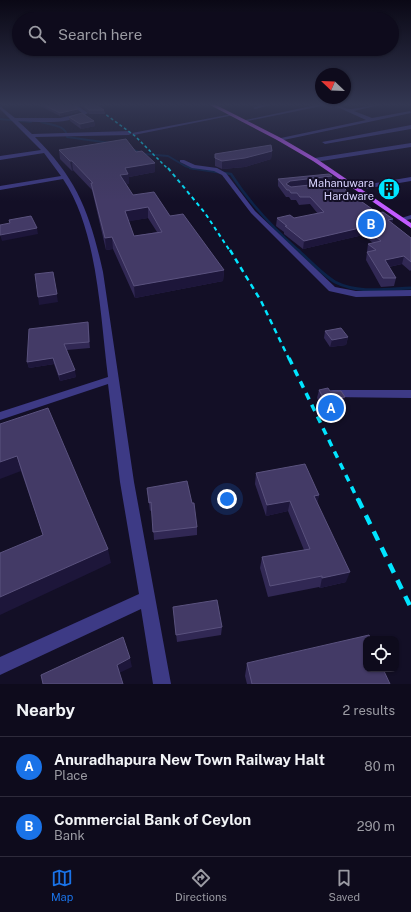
<!DOCTYPE html>
<html lang="en">
<head>
<meta charset="utf-8">
<style>
  :root { --surface:#0e0b1c; --page:#171425; --text:#f1f3f6; --muted:#9b9ba3; --line:#2e2b3b; --accent:#1a73e8 }
  body { margin:0; font-family:"Public Sans",sans-serif; background:var(--page); color:var(--text) }
  .controls { position:absolute; right:12px; bottom:12px; display:grid; overflow:hidden; border-radius:8px; box-shadow:0 1px 3px #0004 }
  .controls button { width:36px; height:36px; display:grid; place-items:center; padding:0; border:0; border-bottom:1px solid var(--line); background:var(--surface); color:var(--text); font:20px sans-serif }
  .compass { position:absolute; left:315px; top:68px; width:36px; height:36px; border-radius:50%; background:var(--surface); box-shadow:0 1px 3px #0004; rotate:293deg }
  .you { position:absolute; left:227px; top:499px; width:14px; height:14px; margin:-10px; border:3px solid #fff; border-radius:50%; background:#1a73e8; box-shadow:0 0 0 6px #1a73e833 }
  .badge { display:grid; place-items:center; width:26px; height:26px; border-radius:50%; background:var(--accent); color:#fff; font-size:13px; font-weight:700 }
  .pin { position:absolute; translate:-50% -50%; border:2px solid #fff; box-shadow:0 1px 4px #0006 }
  .list { margin:0; padding:0; list-style:none }
  h2 { display:flex; justify-content:space-between; align-items:center; height:52px; margin:0; padding:0 16px; font-size:17px }
  h2 small { font-size:13px; font-weight:400; color:var(--muted) }
  .list li { display:grid; grid-template-columns:26px 1fr auto; gap:12px; align-items:center; box-sizing:border-box; height:60px; padding:0 16px; border-top:1px solid var(--line) }
  .list b { display:block; font-size:15px; white-space:nowrap }
  .list p { margin:0; font-size:13px; white-space:nowrap; color:var(--muted) }
  .list em { font-size:13px; font-style:normal; color:var(--muted) }
  .icon { flex:none; width:22px; height:22px; fill:none; stroke:currentColor; stroke-width:2; stroke-linecap:round; stroke-linejoin:round }
  .map { position:relative; flex:none; width:411px; height:684px; overflow:hidden }
  .search { position:absolute; background:var(--surface); box-shadow:0 1px 3px #0004; left:12px; right:12px; top:12px; height:44px; display:flex; align-items:center; gap:10px; box-sizing:border-box; padding:0 14px; border-radius:22px; color:var(--muted); font-size:15px }
  .sheet { height:172px; background:var(--surface) }
  nav { display:flex; justify-content:space-around; align-items:center; box-sizing:border-box; height:56px; border-top:1px solid var(--line); background:var(--surface); font-size:11px; color:var(--muted) }
  nav a { display:grid; justify-items:center; gap:2px }
  nav .on { color:var(--accent) }
  .map>svg:first-child { display:block }
</style>
</head>
<body>
<div class="map">
<svg width="411" height="684" viewBox="0 0 411 684">
  <rect width="100%" height="100%" fill="#130f26"/>
  <g fill="none" stroke-linecap="round" stroke-linejoin="round">
    <path stroke="#0c2248" stroke-width="2" d="M0 119 31 122
      M41 122C51 125 67 125 67 137L110 143
      M131 149 145 154 168 156 185 166 195 169"/>
    <path stroke="#0c2248" stroke-width="2.5" d="M190 168 231 174C250 204 273 228 299 251"/>
    <path stroke="#0c2248" stroke-width="3" d="M298 250C309 260 322 274 335 282 358 294 387 289 411 288"/>
    <path fill="#3d3a85" fill-rule="evenodd" d="M71 105H77L88 113C69 125 40 122 18 121L32 134 129 131 132 133 232 114 234 115 134 135 132 133 129 135 35 137C78 180 90 214 103 272L134 482 171 684H153L141 609 0 675V657L139 594 120 482 108 384 0 420V412L108 377C100 315 98 231 63 179L0 190V186L61 176 44 153 0 160V156L41 150 0 109V106L15 118H60L82 113Z
      M261 105H272L255 109 253 108Z
      M316 105H327L243 122 241 121Z
      M333 105C339 105 346 109 351 109 361 108 370 105 380 105L354 111 372 118 410 111 411 113 279 141 276 139 366 120Z
      M411 125V129L325 144 322 142Z
      M411 143V147L315 162 312 160 315 158Z
      M180 160H184L195 165 217 168 226 173 255 211 335 287 356 291 411 290V296L356 297 329 291 251 213 222 175 214 171 192 168 180 162Z
      M411 177V181L358 190 355 188 358 186Z
      M352 182 355 184 354 185 328 189 325 187 328 185Z
      M411 215V219L402 221 398 219Z
      M333 390H411V398L329 397 327 394 329 391Z"/>
    <path fill="#c25bff" fill-rule="evenodd" d="M210 105H216L281 138 317 159 411 223V228L313 161 277 140Z"/>
    <path stroke="#00e5ff" stroke-width="1.5" stroke-dasharray="3 2.5" stroke-linecap="butt" d="M93 105 135 136 168 169"/>
    <path stroke="#00e5ff" stroke-width="2" stroke-dasharray="4 3.5" stroke-linecap="butt" d="M168 168 205 213 230 251"/>
    <path stroke="#00e5ff" stroke-width="2.5" stroke-dasharray="5.5 4.5" stroke-linecap="butt" d="M230 250 261 301 289 359"/>
    <path stroke="#00e5ff" stroke-width="3.5" stroke-dasharray="7 6" stroke-linecap="butt" d="M289 358 358 500"/>
    <path stroke="#00e5ff" stroke-width="4.5" stroke-dasharray="10 8" stroke-linecap="butt" d="M358 499 411 608"/>
  </g>
  <path fill="#312854" fill-rule="evenodd" d="M38 105H73L78 109V112L60 116Z
    M80 105H96L104 110 105 114H89Z
    M69 117 94 121 95 126 81 129 70 121Z
    M59 150 136 152 155 172 129 177V184H126L133 195 170 216 224 270 223 281 135 298 113 249 106 250 92 190 73 170 72 171 60 159ZM148 218 157 232 134 236 128 221Z
    M272 151 271 159 245 167 222 169 215 166V154Z
    M278 179 331 183 349 193 378 213 393 219 392 223 411 238V270L410 271 402 264 389 267 396 278 394 286 381 287 366 260 368 244 373 243 363 235 303 249 284 234V232L276 226 277 218H294L318 214 310 204 299 205 296 200H291L289 197H286L278 186Z
    M88 322 89 328 90 348 67 350 76 377 60 381 54 364 29 368 27 362Z
    M325 331 348 337 346 345 330 347 324 338Z
    M319 390 343 405 340 406 339 411 325 413 317 398Z
    M0 424 111 563 43 535 21 471Z
    M256 473 319 495 317 502 346 582 320 588 319 587 268 597 260 568 262 557 304 550 288 511 266 516 255 484Z
    M147 488 197 527V535L154 540 152 510 150 511Z
    M174 615 222 627 221 635 177 642Z
    M247 663 390 684H247L245 676Z"/>
  <path fill="#1d163a" d="M78 109V112L60 116V113Z
    M94 121 95 126 81 129 80 124Z
    M272 151 271 159 245 167 222 169V161Z
    M70 161H72L73 170 72 171Z
    M155 163V172L129 177V184L121 185 120 175 125 168Z
    M332 176 331 183 290 188 287 190 286 184 290 181Z
    M148 207V218L126 222 125 211Z
    M393 219 392 226 388 220Z
    M364 227 363 235 303 249 304 241Z
    M37 228 38 234 2 241 0 235Z
    M112 237 113 249 106 250 105 238Z
    M404 256 402 264 383 268 385 260Z
    M224 270 223 281 135 298 134 286Z
    M53 272 58 302 39 305 38 297Z
    M88 322 89 328 90 348 89 342Z
    M348 337 346 345 330 347 332 340Z
    M53 358 54 364 29 368 27 362Z
    M75 370 76 377 60 381 59 375Z
    M345 397 343 405 340 406 339 411 325 413 327 405 339 398Z
    M17 456 21 471 0 479V462Z
    M319 495 317 506 314 496Z
    M290 501 288 511 266 516 267 505Z
    M108 549 111 563 0 615V597Z
    M350 572 346 582 320 588 322 578Z
    M130 658 132 667 119 673 117 665Z"/>
  <path fill="#433a66" stroke="#5a527e" fill-rule="evenodd" d="M44 105H73L78 109 60 113Z
    M83 105H96L104 110H89Z
    M82 113 94 121 80 124 69 117Z
    M126 139 136 152 142 151 155 163 125 168 128 174 120 175 133 195 154 192 170 216 183 214 224 270 134 286 112 237 105 238 91 183H93L72 161H70L59 150ZM148 207 162 232 134 236 125 211Z
    M271 145 272 151 245 158 222 161 215 158V154Z
    M329 174 332 176 290 181 286 184 291 187 338 182 349 193 378 213 383 212 393 219 388 220 411 238V262L404 256 385 260 396 278H383L367 252 376 250 368 244 381 241 364 227 304 241 285 226H287L277 218 290 215 294 218 324 212 310 197H300L297 193H291L289 190H287L278 179Z
    M31 216 37 228 0 235V225L10 223 9 220Z
    M53 272 57 294 38 297 35 274Z
    M88 322 89 342 64 344 75 370 59 375 53 358 27 362 29 329Z
    M341 328 348 337 332 340 325 331Z
    M328 388 330 391H341L345 397 339 398 341 403 327 405 319 390Z
    M48 408 108 549 0 597V553L43 535 17 456 0 462V424Z
    M305 464 319 495 314 496 350 572 322 578V576L270 586 262 557 310 549 290 501 267 505 256 473Z
    M187 481 192 503H194L197 527 153 532 151 502 149 503 147 488Z
    M217 600 222 627 176 635 173 607Z
    M369 635 371 639H366V669H383L390 684H252L247 663Z
    M123 637 130 658 117 665 123 684H43L41 675Z"/>
  <linearGradient id="sky" x2="0" y2="1"><stop stop-color="#0a0815"/><stop offset="0.52" stop-color="#333752"/><stop offset="1" stop-color="#333752" stop-opacity="0"/></linearGradient>
  <rect width="411" height="201" fill="url(#sky)"/>
  <defs>
    <g id="building-disc" transform="scale(1.15)"><circle r="9.5" fill="#00e5ff" stroke="#130f26"/><path d="M-4-6H4V6H1V3H-1V6H-4ZM-2.5-4.3h1.7v1.8h-1.7ZM.8-4.3h1.7v1.8H.8ZM-2.5-1h1.7V.8h-1.7ZM.8-1h1.7V.8H.8Z" fill="#111"/></g>
  </defs>
  <g fill-rule="evenodd">
    <use href="#building-disc" x="389" y="189"/>
  </g>
  <g text-anchor="middle" dominant-baseline="central" stroke-width="4" stroke-linejoin="round" paint-order="stroke">
    <g font-size="11" fill="#d9d4ff" stroke="#130f26" text-anchor="end">
      <text x="374" y="183">Mahanuwara<tspan x="374" dy="13">Hardware</tspan></text>
    </g>
  </g>
</svg>
<div class="controls">
<button><svg class="icon" aria-label="locate" viewBox="0 0 24 24"><circle cx="12" cy="12" r="6"/><path d="M12 2v4M12 18v4M2 12h4M18 12h4"/></svg></button>
</div>
<svg class="compass" viewBox="-18 -18 36 36"><path d="M0-13l5 13h-10z" fill="#e53935"/><path d="M0 13l5-13h-10z" fill="#9b9ba3"/></svg>
<div class="you"></div>
<div class="pin badge" style="left:331px;top:408px">A</div>
<div class="pin badge" style="left:371px;top:224px">B</div>
<div class="search"><svg class="icon" aria-label="search" viewBox="0 0 24 24"><circle cx="10" cy="10" r="6"/><path d="M15 15l6 6"/></svg>Search here</div>
</div>
<section class="sheet">
<h2>Nearby<small>2 results</small></h2>
<ul class="list">
<li><span class="badge">A</span><div><b>Anuradhapura New Town Railway Halt</b><p>Place</p></div><em>80 m</em></li>
<li><span class="badge">B</span><div><b>Commercial Bank of Ceylon</b><p>Bank</p></div><em>290 m</em></li>
</ul>
</section>
<nav>
<a class="on"><svg class="icon" aria-label="map" viewBox="0 0 24 24"><path d="M3 6l6-2 6 2 6-2v14l-6 2-6-2-6 2zM9 4v14M15 6v14"/></svg>Map</a>
<a><svg class="icon" aria-label="directions" viewBox="0 0 24 24"><path d="M12 3l9 9-9 9-9-9zM9 14v-3h6M13 9l2 2-2 2"/></svg>Directions</a>
<a><svg class="icon" aria-label="saved" viewBox="0 0 24 24"><path d="M7 4h10v16l-5-4-5 4z"/></svg>Saved</a>
</nav>
</body>
</html>
